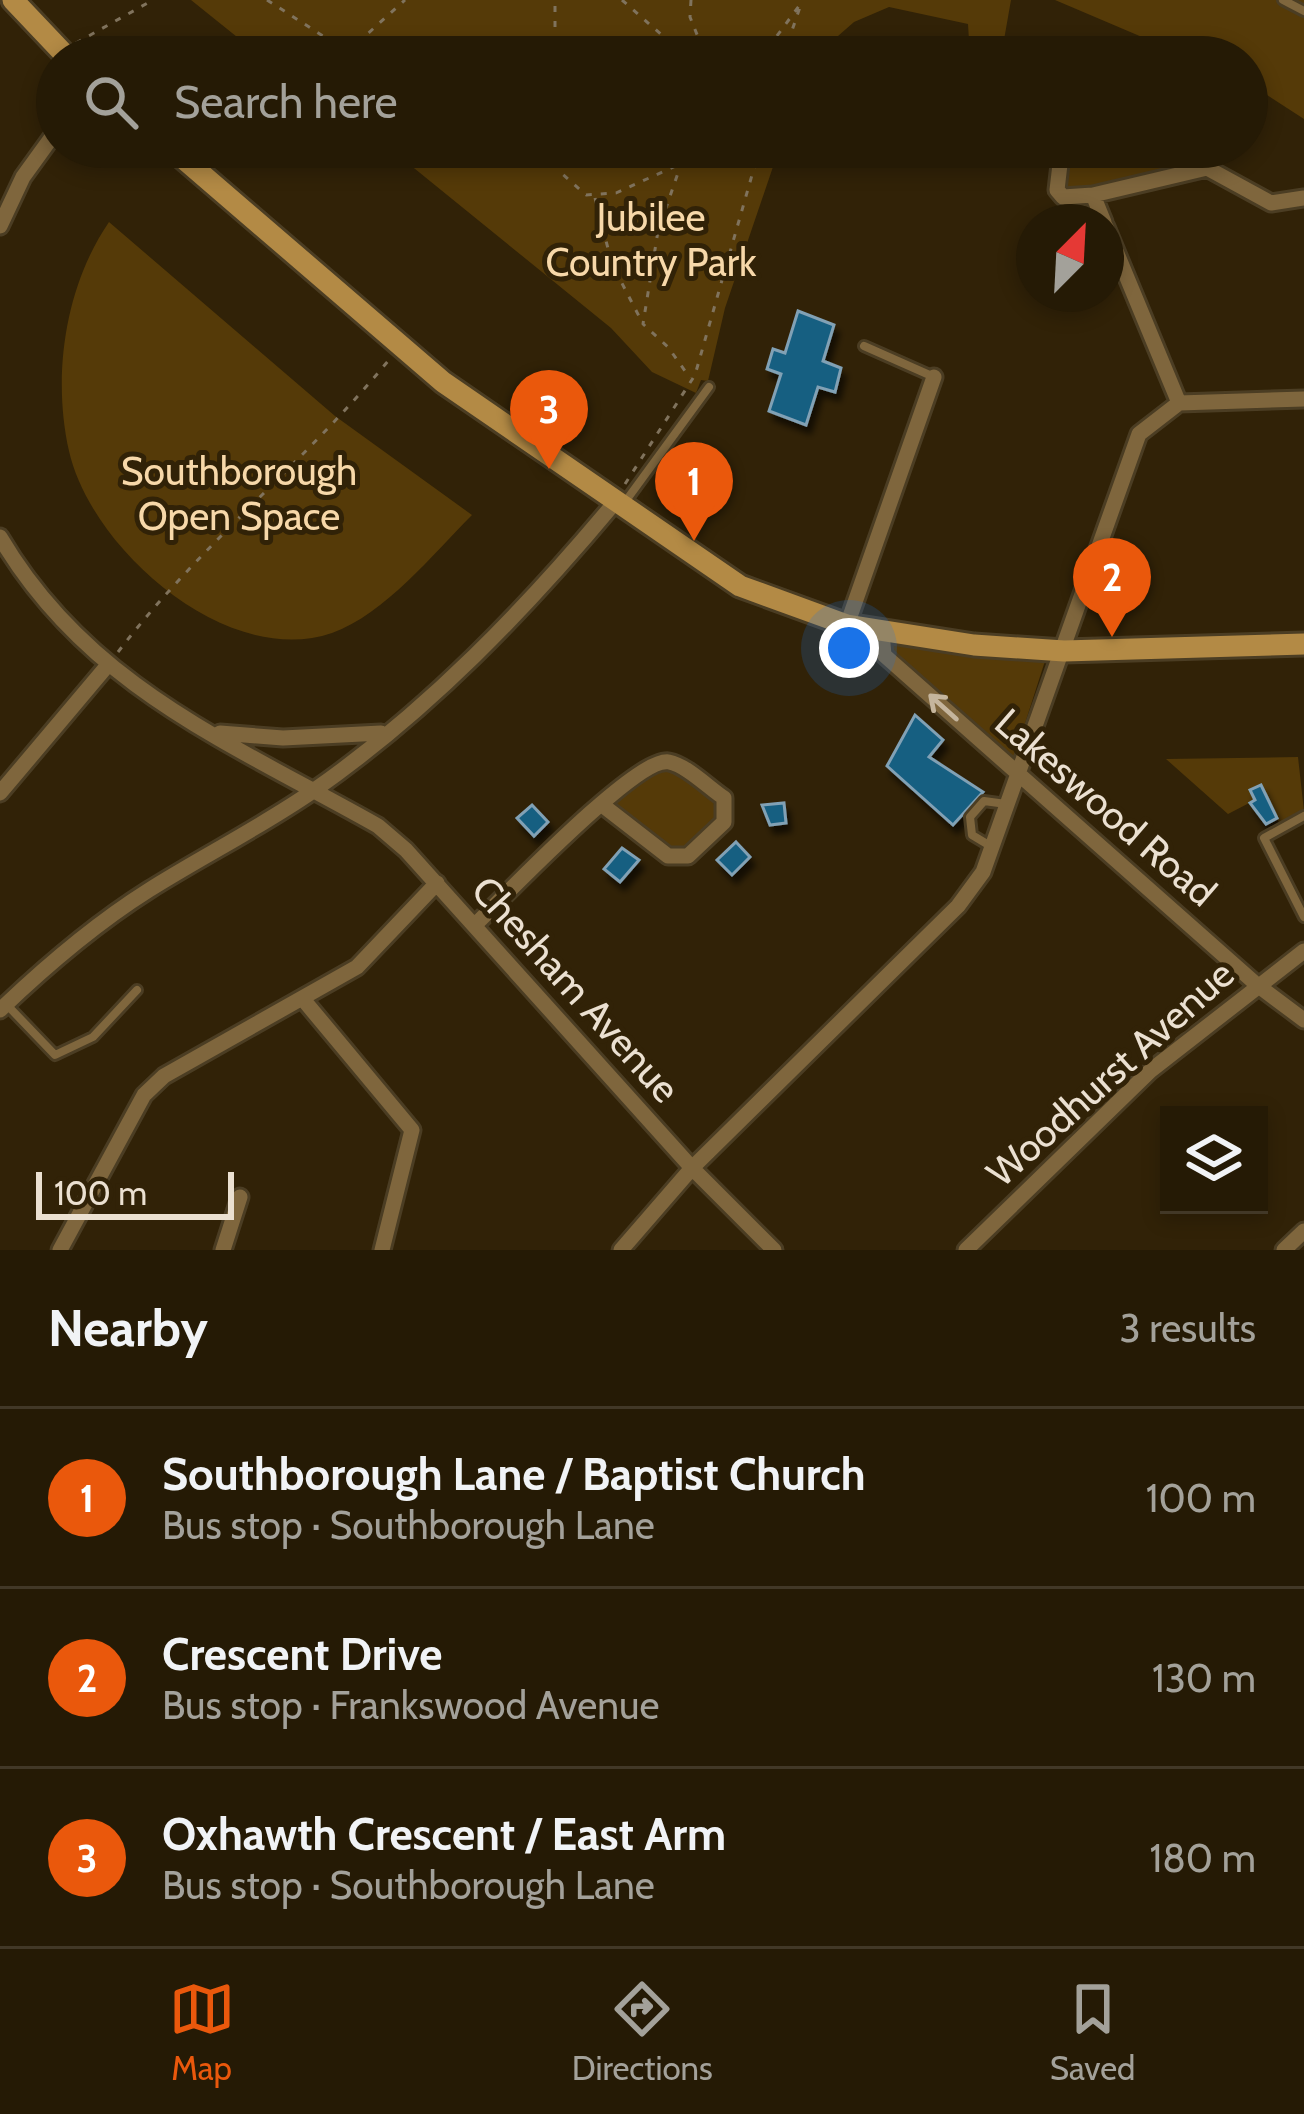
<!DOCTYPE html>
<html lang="en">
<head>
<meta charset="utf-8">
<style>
  :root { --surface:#251a05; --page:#2d230f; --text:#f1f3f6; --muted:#a3a19a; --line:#423827; --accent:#ea580c }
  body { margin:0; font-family:Cabin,sans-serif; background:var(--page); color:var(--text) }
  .controls { position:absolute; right:36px; bottom:36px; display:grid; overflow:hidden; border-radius:0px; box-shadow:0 6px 18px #0003 }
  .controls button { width:108px; height:108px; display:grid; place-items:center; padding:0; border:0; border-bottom:3px solid var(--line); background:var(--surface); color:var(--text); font:60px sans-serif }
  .compass { position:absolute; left:1016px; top:204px; width:108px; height:108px; border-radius:50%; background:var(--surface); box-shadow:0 6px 18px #0003; rotate:24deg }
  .scale { position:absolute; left:36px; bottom:30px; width:198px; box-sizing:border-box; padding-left:12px; border:6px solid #ebe0d1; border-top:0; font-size:33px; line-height:42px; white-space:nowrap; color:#ebe0d1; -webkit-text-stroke:9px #312207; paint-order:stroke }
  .you { position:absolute; left:849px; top:648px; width:42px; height:42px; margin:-30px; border:9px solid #fff; border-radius:50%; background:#1a73e8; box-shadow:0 0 0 18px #1a73e833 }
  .badge { display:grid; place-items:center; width:78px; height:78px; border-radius:50%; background:var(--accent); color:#fff; font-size:39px; font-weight:700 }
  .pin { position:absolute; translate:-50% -99px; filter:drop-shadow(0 3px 6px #0008) }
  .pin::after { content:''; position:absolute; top:63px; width:42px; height:36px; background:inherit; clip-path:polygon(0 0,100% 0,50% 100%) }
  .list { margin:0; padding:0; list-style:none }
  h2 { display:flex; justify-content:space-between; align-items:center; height:156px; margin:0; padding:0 48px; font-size:51px }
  h2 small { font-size:39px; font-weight:400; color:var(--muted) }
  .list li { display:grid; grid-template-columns:78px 1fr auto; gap:36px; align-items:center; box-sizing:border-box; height:180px; padding:0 48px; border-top:3px solid var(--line) }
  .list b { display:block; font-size:45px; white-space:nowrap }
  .list p { margin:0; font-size:39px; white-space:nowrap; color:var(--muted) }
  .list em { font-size:39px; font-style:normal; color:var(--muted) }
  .icon { flex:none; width:66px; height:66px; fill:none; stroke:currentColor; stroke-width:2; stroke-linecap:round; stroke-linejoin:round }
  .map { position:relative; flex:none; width:1304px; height:1250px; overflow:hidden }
  .search { position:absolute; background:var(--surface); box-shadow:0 6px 18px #0003; left:36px; right:36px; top:36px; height:132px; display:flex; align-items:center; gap:30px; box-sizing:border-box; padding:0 42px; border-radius:66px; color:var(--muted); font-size:45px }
  .sheet { height:696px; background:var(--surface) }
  nav { display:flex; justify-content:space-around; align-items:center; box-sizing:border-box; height:168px; border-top:3px solid var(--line); background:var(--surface); font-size:33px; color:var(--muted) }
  nav a { display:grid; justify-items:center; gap:6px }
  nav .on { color:var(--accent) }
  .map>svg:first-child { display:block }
</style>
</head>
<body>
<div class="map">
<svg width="1304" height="1250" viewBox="0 0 1304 1250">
  <defs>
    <filter id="shadow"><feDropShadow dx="4.5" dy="8" stdDeviation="3" flood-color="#0009"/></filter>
  </defs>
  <rect width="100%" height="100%" fill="#312207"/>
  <path fill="#553a08" d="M191 0H1011L1001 57H970L968 24 889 7 854 22 814 57H262Z
    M1055 0H1304V119L1247 82V57H1189Z
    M388 147H794L776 158 725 308 708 381 701 380 696 393 652 372 611 328Z
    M1067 147H1162L1172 153 1177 166 1072 191 1062 188Z
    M109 222 335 416 472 515C433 554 385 614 332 633 227 669 91 549 69 451 52 376 65 286 109 222Z
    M893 642 1045 661 1012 764 892 654Z
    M1298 757 1304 811 1280 825 1260 785 1250 790 1255 800 1228 814 1166 759Z
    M670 770 713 797 716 821 684 851 667 849 612 804 648 771Z"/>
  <path fill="#185e81" stroke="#81a1b5" stroke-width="3" filter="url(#shadow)" d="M798 311 834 325 823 361 841 368 835 392 818 387 806 425 769 411 781 374 767 369 773 349 785 353Z
    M915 715 943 740 929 757 983 792 953 825 887 766Z
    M1261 785 1277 818 1266 824 1250 803 1255 800 1250 790Z
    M784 803 786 823 770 825 762 805Z
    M532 805 548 822 534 836 517 818Z
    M736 842 750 857 732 875 717 860Z
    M622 848 639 860 620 882 604 869Z"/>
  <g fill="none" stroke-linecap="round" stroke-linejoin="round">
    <g stroke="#4b3d23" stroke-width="14">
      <path id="lane" d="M1283 0 1304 11
        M864 346 934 377
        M625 502 709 387
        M1304 816 1264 838 1304 917
        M992 847 972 835 970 817 984 801 1006 804
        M7 1005 55 1055 93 1037 137 990"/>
    </g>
    <g stroke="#4b3d23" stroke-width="21">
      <path id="street" d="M1062 147 1057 190 1063 197 1093 195 1104 222
        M1171 147 1207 168
        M1093 195 1207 168 1271 203 1304 198
        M0 226 23 177 57 130
        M1106 227 1179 403
        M0 537C88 687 233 744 378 826L406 850 692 1168 774 1250
        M847 625 934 377
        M882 633 884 655 1256 984 1304 1020
        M220 733 283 738 381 733
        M0 793 107 666
        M475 925C505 896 637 756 669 762 686 765 709 788 724 798V822L688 856H668L601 804
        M302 998 412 1130 382 1250
        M0 1010C46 966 95 924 149 890 203 856 261 827 313 791 428 711 527 608 616 501
        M60 1250 144 1095 164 1076 357 967 437 883
        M223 1250 240 1197
        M621 1250 692 1168 958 906 983 872 1139 434 1179 403 1304 399
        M966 1250 1150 1071 1304 951
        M1284 1250 1304 1231"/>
    </g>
    <g stroke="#4b3d23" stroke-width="27">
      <path id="secondary" d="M13 0 67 57
        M170 147 443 382 740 586 847 625 974 645 1064 651 1304 644"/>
    </g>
    <path stroke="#80735d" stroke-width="3" stroke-dasharray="6 9" stroke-linecap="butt" d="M267 0 337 45 354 46 405 0
      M622 0 672 44 765 52 802 2
      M691 0 690 17 706 57
      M76 43 153 0
      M350 47 359 57
      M555 57V0
      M783 57 800 7
      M519 147 555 163
      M555 147 560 172 586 195 616 193 680 164
      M687 147 658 231 643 324 668 347 690 378
      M595 198 612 264 642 322
      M625 484 695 375 760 147
      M118 652C199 546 304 463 388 361"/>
    <use href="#lane" stroke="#7f663d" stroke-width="8"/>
    <use href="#street" stroke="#7f663d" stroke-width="15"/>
    <use href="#secondary" stroke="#b38a45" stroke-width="21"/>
  </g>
  <defs><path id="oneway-shaft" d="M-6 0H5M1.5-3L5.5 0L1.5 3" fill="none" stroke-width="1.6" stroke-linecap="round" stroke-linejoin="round" transform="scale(3)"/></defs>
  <use stroke="#c5b59d" href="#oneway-shaft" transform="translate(943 707) rotate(-138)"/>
  <g text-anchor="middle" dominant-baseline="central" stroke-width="10" stroke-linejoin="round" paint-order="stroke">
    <g font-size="39" fill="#f7d8a9" stroke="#312207">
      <text x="651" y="217">Jubilee<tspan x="651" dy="45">Country Park</tspan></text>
      <text x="239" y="471">Southborough<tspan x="239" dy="45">Open Space</tspan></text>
    </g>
    <g font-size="39" fill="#ebe0d1" stroke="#312207">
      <text transform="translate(1106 807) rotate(41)">Lakeswood Road</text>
      <text transform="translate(576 989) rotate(48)">Chesham Avenue</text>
      <text transform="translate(1110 1073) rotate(-42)">Woodhurst Avenue</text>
    </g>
  </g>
</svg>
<div class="controls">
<button><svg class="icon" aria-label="layers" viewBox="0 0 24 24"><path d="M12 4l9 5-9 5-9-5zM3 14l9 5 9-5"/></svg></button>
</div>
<svg class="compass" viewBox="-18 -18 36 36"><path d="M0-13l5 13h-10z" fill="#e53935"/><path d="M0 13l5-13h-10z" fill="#a3a19a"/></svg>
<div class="scale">100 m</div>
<div class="you"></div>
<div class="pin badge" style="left:694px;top:541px">1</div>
<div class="pin badge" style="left:1112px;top:637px">2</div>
<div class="pin badge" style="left:549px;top:469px">3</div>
<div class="search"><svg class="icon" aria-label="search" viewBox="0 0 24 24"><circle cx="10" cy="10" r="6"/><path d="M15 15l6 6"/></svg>Search here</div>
</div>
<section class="sheet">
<h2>Nearby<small>3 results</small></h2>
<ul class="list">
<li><span class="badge">1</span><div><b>Southborough Lane / Baptist Church</b><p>Bus stop · Southborough Lane</p></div><em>100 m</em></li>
<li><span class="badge">2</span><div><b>Crescent Drive</b><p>Bus stop · Frankswood Avenue</p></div><em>130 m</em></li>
<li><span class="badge">3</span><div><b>Oxhawth Crescent / East Arm</b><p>Bus stop · Southborough Lane</p></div><em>180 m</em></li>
</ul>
</section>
<nav>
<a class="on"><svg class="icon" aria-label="map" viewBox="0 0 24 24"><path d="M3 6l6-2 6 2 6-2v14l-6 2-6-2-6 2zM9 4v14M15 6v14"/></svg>Map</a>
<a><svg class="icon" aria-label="directions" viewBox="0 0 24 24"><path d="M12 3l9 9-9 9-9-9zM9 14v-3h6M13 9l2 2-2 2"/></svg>Directions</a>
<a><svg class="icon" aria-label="saved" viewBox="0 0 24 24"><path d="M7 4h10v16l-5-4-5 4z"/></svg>Saved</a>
</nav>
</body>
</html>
